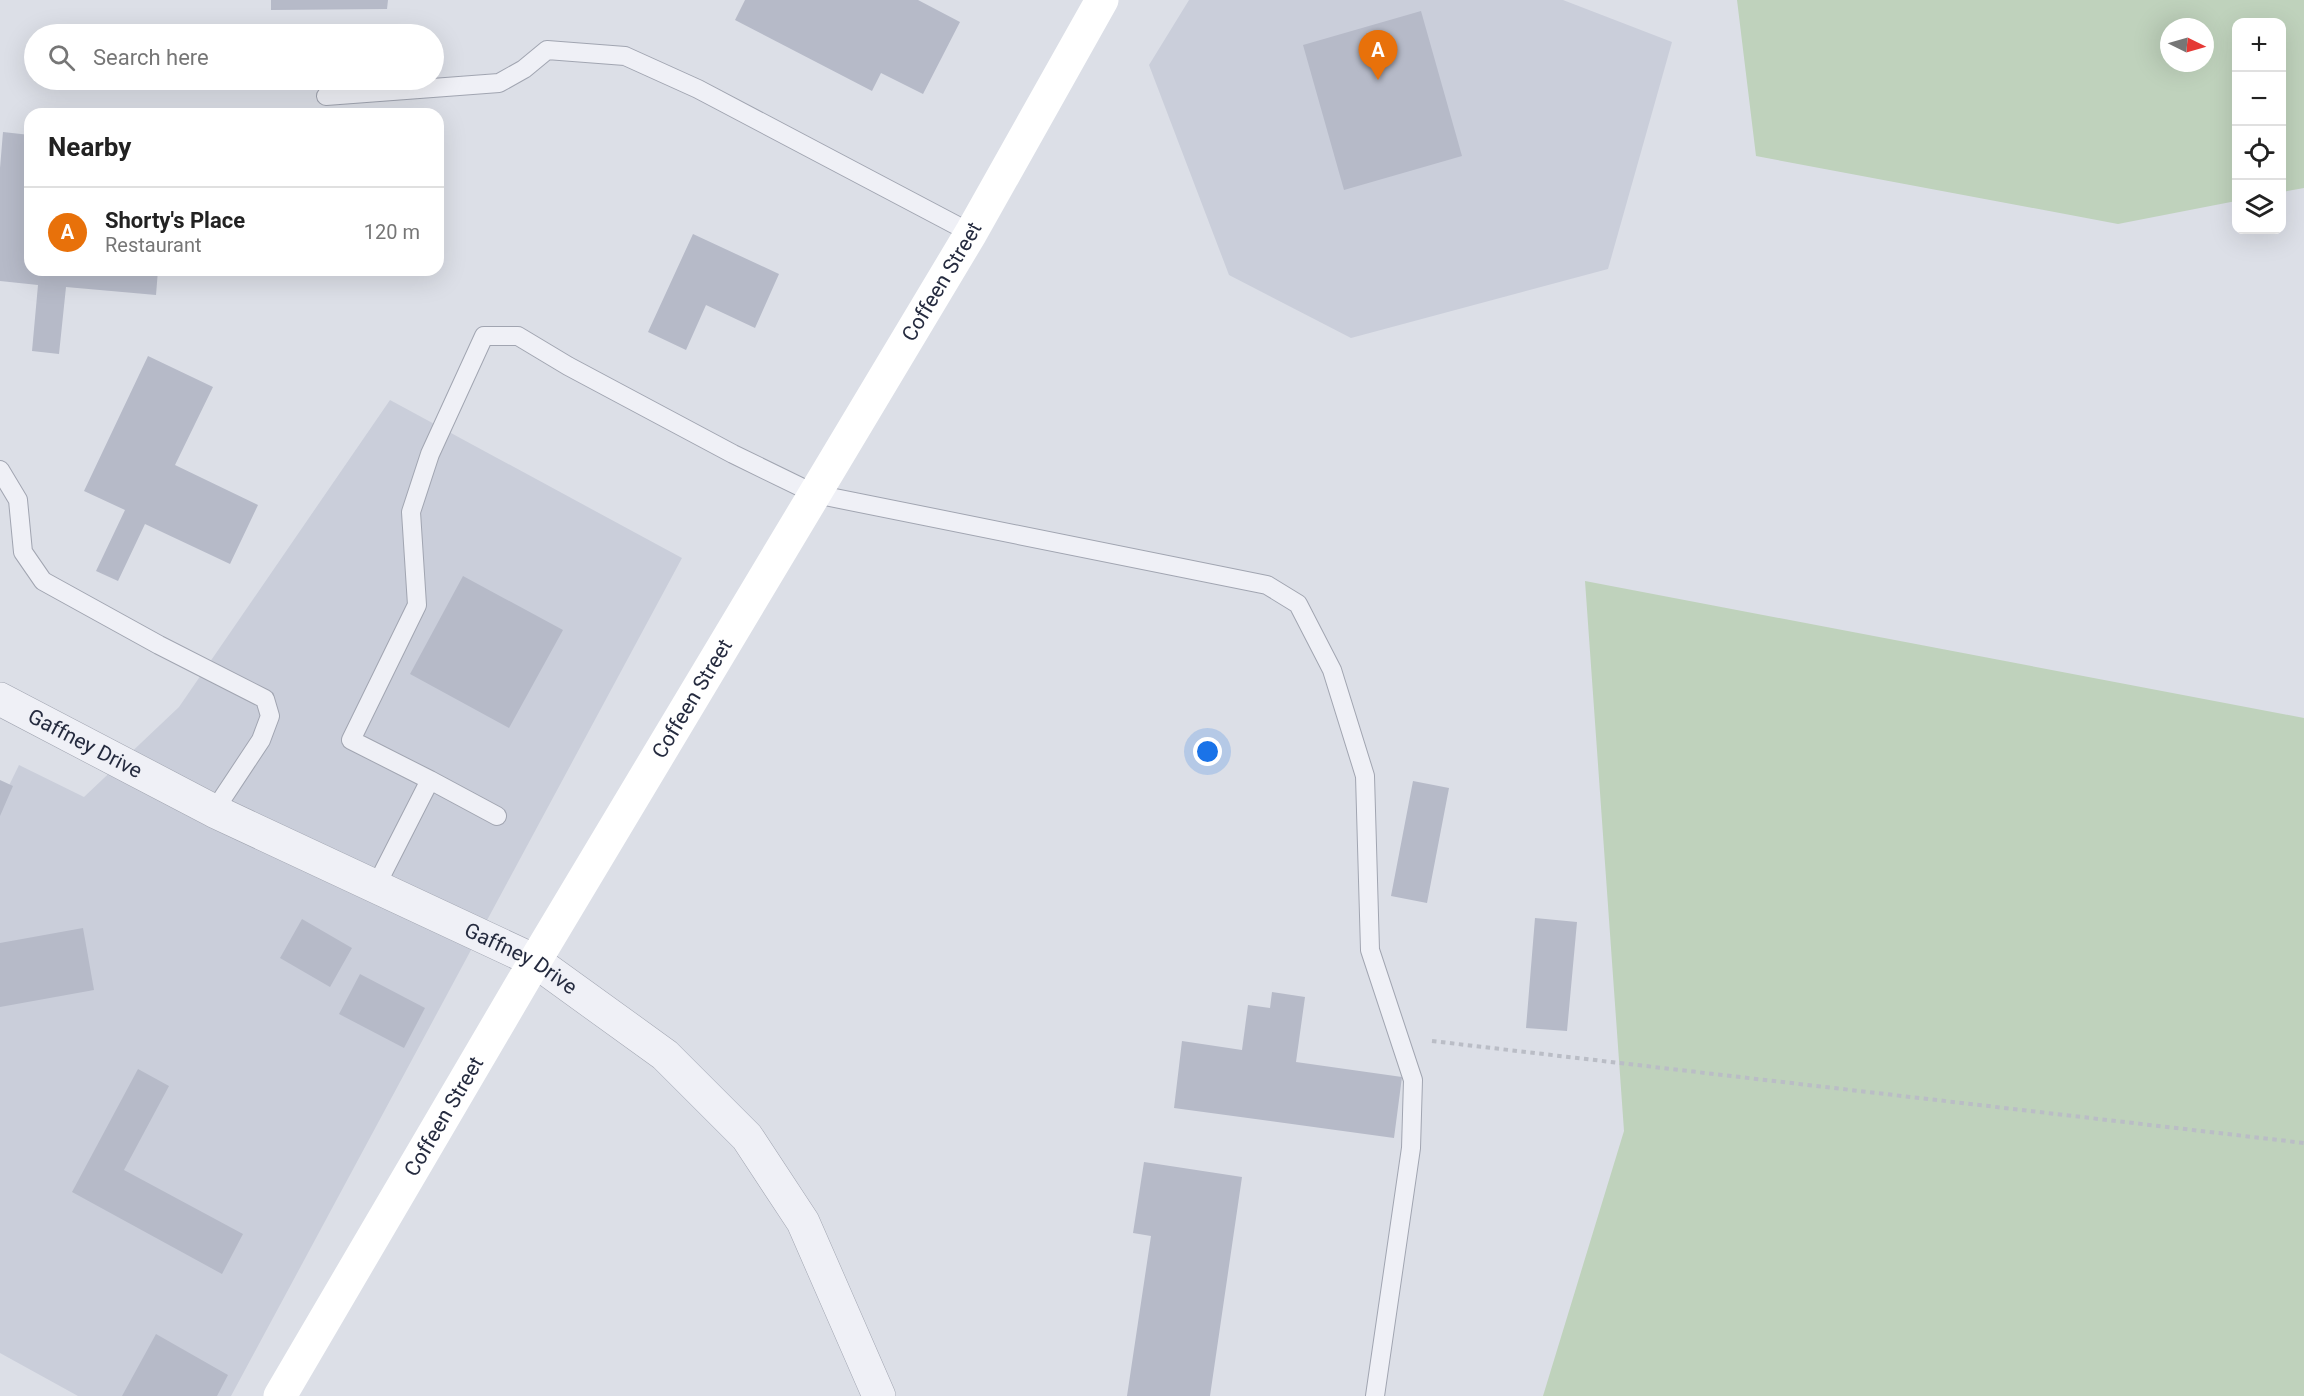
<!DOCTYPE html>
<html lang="en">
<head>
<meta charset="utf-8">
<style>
  :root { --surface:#fff; --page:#f2f2f2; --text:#222; --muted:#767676; --line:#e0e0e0; --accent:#d83539 }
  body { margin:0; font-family:Roboto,sans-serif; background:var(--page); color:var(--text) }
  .controls { position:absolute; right:18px; top:18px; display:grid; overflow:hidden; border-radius:12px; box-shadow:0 6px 24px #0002 }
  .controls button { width:54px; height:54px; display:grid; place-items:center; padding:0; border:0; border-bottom:2px solid var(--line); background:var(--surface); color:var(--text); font:30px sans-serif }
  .compass { position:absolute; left:2160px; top:18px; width:54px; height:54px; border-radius:50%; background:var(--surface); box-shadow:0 6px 24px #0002; rotate:95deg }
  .you { position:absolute; left:1208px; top:752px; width:21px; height:21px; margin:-15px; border:4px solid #fff; border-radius:50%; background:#1a73e8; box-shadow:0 0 0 9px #1a73e833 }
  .badge { display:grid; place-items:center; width:39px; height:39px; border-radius:50%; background:var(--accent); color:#fff; font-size:20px; font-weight:700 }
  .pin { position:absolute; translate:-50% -50px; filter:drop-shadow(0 2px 3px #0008) }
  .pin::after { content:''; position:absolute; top:32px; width:21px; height:18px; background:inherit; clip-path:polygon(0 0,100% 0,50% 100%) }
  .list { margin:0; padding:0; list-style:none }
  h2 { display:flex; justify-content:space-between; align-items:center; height:78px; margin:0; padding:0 24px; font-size:26px }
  h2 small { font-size:20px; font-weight:400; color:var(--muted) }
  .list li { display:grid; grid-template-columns:39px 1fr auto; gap:18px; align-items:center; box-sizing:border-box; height:90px; padding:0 24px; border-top:2px solid var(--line) }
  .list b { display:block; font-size:22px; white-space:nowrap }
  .list p { margin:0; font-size:20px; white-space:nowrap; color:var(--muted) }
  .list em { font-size:20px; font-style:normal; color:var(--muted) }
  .icon { flex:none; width:33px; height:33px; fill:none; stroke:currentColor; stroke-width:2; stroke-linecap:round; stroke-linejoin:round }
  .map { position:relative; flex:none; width:2304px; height:1396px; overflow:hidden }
  .search { position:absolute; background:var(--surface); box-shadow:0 6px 24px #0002; left:24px; top:24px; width:420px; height:66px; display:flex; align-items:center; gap:15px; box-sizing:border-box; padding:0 21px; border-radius:33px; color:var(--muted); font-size:22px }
  .panel { position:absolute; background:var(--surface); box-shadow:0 6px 24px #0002; left:24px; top:108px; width:420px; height:168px; border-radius:18px }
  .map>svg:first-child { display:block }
</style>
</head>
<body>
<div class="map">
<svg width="2304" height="1396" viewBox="0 0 2304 1396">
  <rect width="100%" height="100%" fill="#dcdfe7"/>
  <path fill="#caceda" d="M1189 0H1563L1672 42 1608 269 1351 338 1229 275 1149 65Z
    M390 400 682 558 231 1396H78L0 1353V804L19 765 84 797 179 707Z"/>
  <path fill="#bfd2bc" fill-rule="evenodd" d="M1737 0H2304V188L2282 192V22H2236V201L2118 224 1756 156ZM2169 27H2205V63H2169Z
    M1585 581 2304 718V1396H1543L1624 1131Z"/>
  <path fill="#b6bac8" d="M271 0H388L387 9 271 10Z
    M745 0H918L960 22 923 94 881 73 872 91 735 20Z
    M1421 11 1462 156 1344 190 1303 45Z
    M3 132 30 135V270H158L156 295 66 287 59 354 32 351 38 285 0 281V168Z
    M693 234 779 274 755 328 706 305 686 350 648 332Z
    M148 356 213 387 175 465 258 505 230 564 145 524 118 581 96 571 125 510 84 491Z
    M463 576 563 630 509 728 410 674Z
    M0 780 13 786 0 816Z
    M1413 781 1449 788 1427 903 1391 896Z
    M1535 918 1577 922 1567 1031 1526 1028Z
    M302 919 352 948 330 987 280 958Z
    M83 928 94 990 0 1007V943Z
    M360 974 425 1008 404 1048 339 1014Z
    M1272 992 1305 997 1296 1062 1402 1077 1394 1138 1174 1108 1182 1041 1242 1050 1248 1005 1270 1008Z
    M138 1069 169 1086 124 1170 243 1234 222 1274 72 1192Z
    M1144 1162 1242 1177 1210 1396H1127L1151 1236 1133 1233Z
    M156 1334 228 1375 217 1396H122Z"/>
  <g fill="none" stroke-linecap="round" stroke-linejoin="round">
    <g stroke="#a1a5b1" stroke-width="20">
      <path id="lane" d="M326 96 499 83 524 69 547 50 625 56 698 89 971 233
        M0 470 18 500 23 552 43 581 159 645 265 699 270 716 261 740 214 811
        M430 780 497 816
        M376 886 430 780 351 740 417 605 411 512 430 454 484 336H518L568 366 733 454 815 494 1267 585 1298 604 1332 670 1365 776 1370 950 1413 1080 1411 1148 1375 1396"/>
    </g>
    <g stroke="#a1a5b1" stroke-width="34">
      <g id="street">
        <path id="s1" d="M0 699 214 811 535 961 665 1055 747 1137 803 1222 879 1396"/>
      </g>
    </g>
    <path stroke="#babdc6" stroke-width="4" stroke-dasharray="4.5 4.5" stroke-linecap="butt" d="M1432 1041 2304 1143"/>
    <use href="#lane" stroke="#eff0f6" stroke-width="18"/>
    <use href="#street" stroke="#eff0f6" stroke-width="33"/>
    <path stroke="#fff" stroke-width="33" id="s2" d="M280 1396 535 961 971 233 1102 0"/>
  </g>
  <g text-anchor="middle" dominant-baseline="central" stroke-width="5" stroke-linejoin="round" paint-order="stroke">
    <g font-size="21" fill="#252b3f" stroke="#ebeef5">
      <text stroke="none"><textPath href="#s2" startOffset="1296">Coffeen Street</textPath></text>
      <text stroke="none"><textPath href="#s2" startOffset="810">Coffeen Street</textPath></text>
      <text stroke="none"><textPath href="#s1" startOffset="96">Gaffney Drive</textPath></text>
      <text stroke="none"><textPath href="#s1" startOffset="582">Gaffney Drive</textPath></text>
      <text stroke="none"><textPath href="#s2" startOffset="324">Coffeen Street</textPath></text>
    </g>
  </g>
</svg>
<div class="controls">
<button>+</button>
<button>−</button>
<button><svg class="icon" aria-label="locate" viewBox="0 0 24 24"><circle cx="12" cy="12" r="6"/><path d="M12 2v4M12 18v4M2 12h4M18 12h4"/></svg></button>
<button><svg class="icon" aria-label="layers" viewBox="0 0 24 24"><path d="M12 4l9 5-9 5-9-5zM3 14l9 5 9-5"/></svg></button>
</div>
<svg class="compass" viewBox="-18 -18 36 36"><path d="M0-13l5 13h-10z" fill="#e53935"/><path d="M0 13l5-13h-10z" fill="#767676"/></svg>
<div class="you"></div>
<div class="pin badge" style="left:1378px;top:80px;background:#e8710a">A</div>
<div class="search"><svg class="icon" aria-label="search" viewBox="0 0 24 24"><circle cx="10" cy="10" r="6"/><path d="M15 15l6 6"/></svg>Search here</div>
<section class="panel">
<h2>Nearby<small></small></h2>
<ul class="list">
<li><span class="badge" style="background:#e8710a">A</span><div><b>Shorty's Place</b><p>Restaurant</p></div><em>120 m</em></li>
</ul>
</section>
</div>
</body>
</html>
